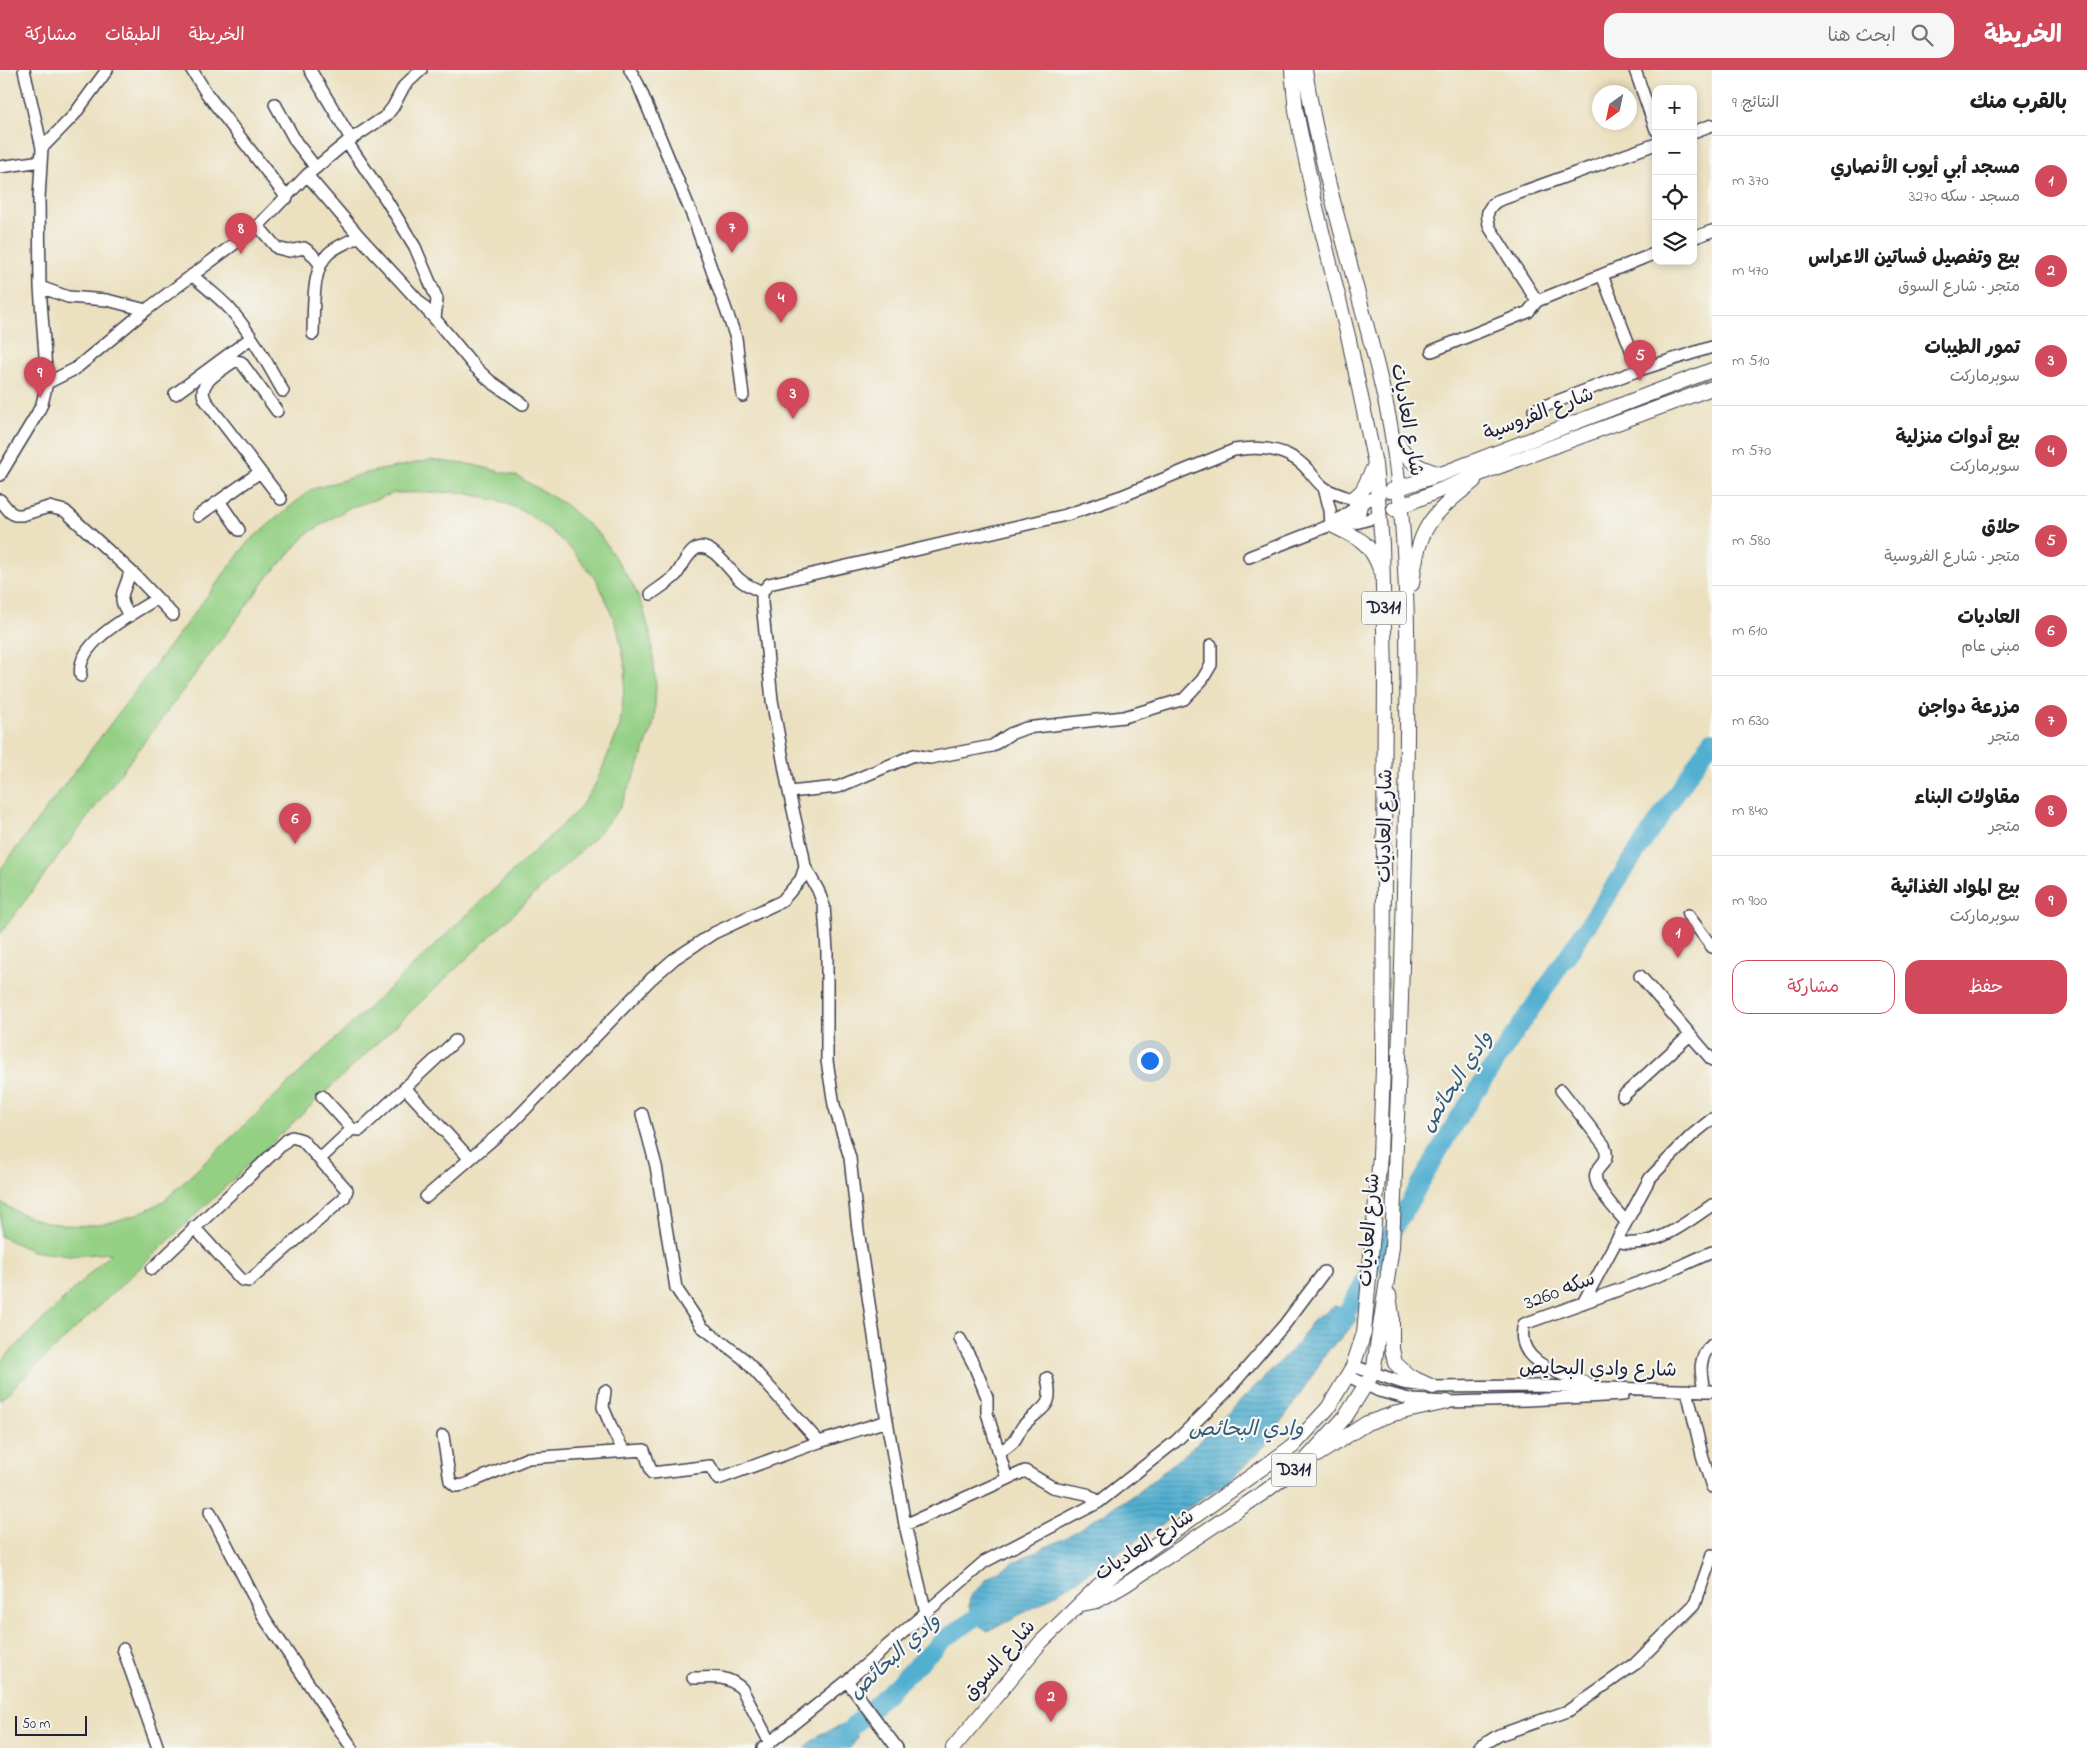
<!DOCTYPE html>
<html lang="ar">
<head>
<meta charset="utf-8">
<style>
  :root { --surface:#fff; --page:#f6f6f6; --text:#202124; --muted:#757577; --line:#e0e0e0; --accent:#d1495b }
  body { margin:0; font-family:"Indie Flower","Playpen Sans Arabic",sans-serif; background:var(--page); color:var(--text); direction:rtl }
  .controls { position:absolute; right:15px; top:15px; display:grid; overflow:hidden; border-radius:10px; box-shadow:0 2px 8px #0003 }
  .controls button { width:45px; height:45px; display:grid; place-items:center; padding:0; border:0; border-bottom:1px solid var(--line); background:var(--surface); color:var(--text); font:25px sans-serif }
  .compass { position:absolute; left:1592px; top:15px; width:45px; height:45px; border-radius:50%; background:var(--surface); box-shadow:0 2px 8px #0003; rotate:213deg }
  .scale { position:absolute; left:15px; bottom:12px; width:72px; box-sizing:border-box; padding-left:5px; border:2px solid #22223b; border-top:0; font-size:14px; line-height:18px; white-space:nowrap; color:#22223b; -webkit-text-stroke:4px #f6f6f2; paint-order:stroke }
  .you { position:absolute; left:1149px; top:990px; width:18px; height:18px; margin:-12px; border:4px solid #fff; border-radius:50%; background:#1a73e8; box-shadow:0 0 0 8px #1a73e833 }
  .badge { display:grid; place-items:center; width:32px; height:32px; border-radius:50%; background:var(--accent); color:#fff; font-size:16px; font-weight:700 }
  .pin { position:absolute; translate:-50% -41px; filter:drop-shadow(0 1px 2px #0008) }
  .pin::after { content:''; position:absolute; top:26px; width:18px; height:15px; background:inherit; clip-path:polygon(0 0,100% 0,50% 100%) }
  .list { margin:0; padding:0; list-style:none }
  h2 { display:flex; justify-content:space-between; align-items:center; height:65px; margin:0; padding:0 20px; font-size:21px }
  h2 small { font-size:16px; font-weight:400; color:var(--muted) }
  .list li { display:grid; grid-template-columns:32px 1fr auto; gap:15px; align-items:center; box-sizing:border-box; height:90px; padding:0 20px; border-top:1px solid var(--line) }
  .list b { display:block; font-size:19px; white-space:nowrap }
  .list p { margin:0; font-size:16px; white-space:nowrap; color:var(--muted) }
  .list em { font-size:16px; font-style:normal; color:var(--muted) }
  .actions { display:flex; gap:10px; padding:15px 20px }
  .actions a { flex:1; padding:11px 0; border:1px solid var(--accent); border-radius:15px; text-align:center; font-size:18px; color:var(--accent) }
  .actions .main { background:var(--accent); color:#fff }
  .icon { flex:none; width:28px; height:28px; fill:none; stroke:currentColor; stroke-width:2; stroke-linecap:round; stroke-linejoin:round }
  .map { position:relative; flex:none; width:1712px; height:1678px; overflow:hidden; direction:ltr }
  header { display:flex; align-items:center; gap:30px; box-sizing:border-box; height:70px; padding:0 25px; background:var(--accent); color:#fff }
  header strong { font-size:24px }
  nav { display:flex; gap:28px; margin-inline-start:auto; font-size:18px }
  .search { width:350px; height:45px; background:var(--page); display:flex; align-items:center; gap:12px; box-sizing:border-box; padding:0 18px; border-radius:15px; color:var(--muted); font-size:19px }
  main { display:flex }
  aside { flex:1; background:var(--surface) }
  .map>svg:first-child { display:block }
</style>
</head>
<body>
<header>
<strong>الخريطة</strong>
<div class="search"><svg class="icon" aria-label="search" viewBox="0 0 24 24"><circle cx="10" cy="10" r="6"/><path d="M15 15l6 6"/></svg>ابحث هنا</div>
<nav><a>الخريطة</a><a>الطبقات</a><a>مشاركة</a></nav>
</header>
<main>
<aside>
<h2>بالقرب منك<small>النتائج: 9</small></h2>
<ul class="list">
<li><span class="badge">1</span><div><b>مسجد أبي أيوب الأنصاري</b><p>مسجد · سكه 3270</p></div><em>370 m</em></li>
<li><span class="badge">2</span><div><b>بيع وتفصيل فساتين الاعراس</b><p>متجر · شارع السوق</p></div><em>470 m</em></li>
<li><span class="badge">3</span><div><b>تمور الطيبات</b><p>سوبرماركت</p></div><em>510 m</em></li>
<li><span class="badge">4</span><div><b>بيع أدوات منزلية</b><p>سوبرماركت</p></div><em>570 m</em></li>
<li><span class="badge">5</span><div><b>حلاق</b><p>متجر · شارع الفروسية</p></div><em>580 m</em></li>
<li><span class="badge">6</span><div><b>العاديات</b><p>مبنى عام</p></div><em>610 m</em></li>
<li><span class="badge">7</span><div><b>مزرعة دواجن</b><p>متجر</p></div><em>630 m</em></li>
<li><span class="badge">8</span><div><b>مقاولات البناء</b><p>متجر</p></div><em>840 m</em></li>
<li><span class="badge">9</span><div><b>بيع المواد الغذائية</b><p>سوبرماركت</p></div><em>900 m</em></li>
</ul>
<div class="actions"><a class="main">حفظ</a><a>مشاركة</a></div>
</aside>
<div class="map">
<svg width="1712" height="1678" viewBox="0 0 1712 1678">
  <defs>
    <pattern id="water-rules" width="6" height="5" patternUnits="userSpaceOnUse" patternTransform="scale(1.25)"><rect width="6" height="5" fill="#51afd0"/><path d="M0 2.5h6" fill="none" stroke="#438eaa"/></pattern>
  </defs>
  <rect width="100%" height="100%" fill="#f6f6f2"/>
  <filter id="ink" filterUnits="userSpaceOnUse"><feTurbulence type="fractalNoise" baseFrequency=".02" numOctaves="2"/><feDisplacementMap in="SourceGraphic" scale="10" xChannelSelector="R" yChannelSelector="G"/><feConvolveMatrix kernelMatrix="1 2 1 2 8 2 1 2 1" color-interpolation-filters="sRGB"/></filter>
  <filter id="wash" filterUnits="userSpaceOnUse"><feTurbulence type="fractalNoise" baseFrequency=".0096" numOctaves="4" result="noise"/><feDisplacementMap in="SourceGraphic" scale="20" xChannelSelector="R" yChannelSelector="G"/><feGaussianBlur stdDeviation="1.12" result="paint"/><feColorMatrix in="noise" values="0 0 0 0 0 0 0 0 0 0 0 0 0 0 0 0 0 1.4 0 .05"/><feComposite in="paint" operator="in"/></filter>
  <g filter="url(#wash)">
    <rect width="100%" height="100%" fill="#ebe0bf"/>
    <path fill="#94d084" stroke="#5b7960" d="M431 390 474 395 517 406 566 435 600 465 633 515 643 538 651 567 656 616 654 653 637 700 619 739 595 767 0 1330V1292L111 1183 69 1186 32 1181 0 1166V1132C53 1166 113 1161 165 1130L579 739 596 713 620 656 626 600 618 561 608 534 597 511 572 480 550 460 525 442 500 431 460 422 395 423 349 438 308 463 268 507 0 864V800L248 472 310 420 366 403Z"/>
    <path fill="url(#water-rules)" stroke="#3a6886" d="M1334 1236 1349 1238 1357 1251 1328 1281 1267 1374 1230 1410 1037 1536 988 1561 977 1554 969 1537 970 1526 990 1506 1022 1488 1065 1468 1138 1422 1191 1379 1272 1300 1297 1274 1314 1249Z
      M838 1657H853L858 1668 850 1678H805L818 1665Z"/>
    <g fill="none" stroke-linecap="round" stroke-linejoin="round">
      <path stroke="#51afd0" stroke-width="18" d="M1335 1256 1349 1238 1455 1053 1712 670
        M830 1678 943 1570 993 1536"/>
    </g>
  </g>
  <g filter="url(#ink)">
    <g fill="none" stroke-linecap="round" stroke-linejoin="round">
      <g stroke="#403e4f" stroke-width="14">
        <path id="minor" d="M192 0 207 24 287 128
          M310 0 351 69
          M630 0 638 14 693 147 736 268 743 326
          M1635 0 1656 60
          M275 34 296 72 316 98
          M1693 62 1712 55
          M347 72 387 131 415 177 437 229 435 249
          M42 78 74 45 107 0
          M0 97 41 91
          M307 105 359 166 435 249 475 297 490 311 523 334
          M258 156 277 178 289 181 304 178 311 183 320 194
          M1693 168 1712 161
          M192 205C204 216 218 226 230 239 251 263 267 293 283 321
          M1602 205 1639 300
          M40 217 68 227 107 230 146 240
          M1537 231 1490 158C1486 145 1486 139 1497 131L1656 74
          M313 264C314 241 311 200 328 184 336 176 349 172 359 166
          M1432 281 1528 242 1537 231 1656 183
          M47 313 75 299 146 240 258 156 307 105 347 72 386 46 393 37 404 16 421 0
          M175 324 251 268
          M1534 340 1639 300 1712 277
          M277 341 241 292 234 291C222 301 194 313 206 331L281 429
          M0 405 37 344 42 334 47 313 40 217 39 128 42 78 24 0
          M1324 418 1330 440 1331 455
          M0 430 10 442 15 445H22L49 437 65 441 136 506 173 545
          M219 431 239 460
          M198 446 260 402
          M1332 454 1362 433 1379 425
          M1249 487 1331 455 1359 452 1380 446
          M130 501C126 523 114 525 130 546
          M651 524C659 518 669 512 676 505 682 497 686 486 694 480 709 468 729 500 739 509 745 515 754 518 762 522
          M81 606C74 573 133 544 156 529
          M789 722 838 717 914 685 930 688 992 676 1010 664 1026 658 1124 647 1184 629 1202 610 1211 595V575
          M805 797 818 820 824 836 827 881V991L834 1035 850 1088 858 1160 885 1339 905 1455 926 1543
          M1688 845 1712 877
          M1640 906 1712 990
          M406 1019 470 1089
          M1561 1020 1604 1075C1613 1096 1592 1095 1596 1110 1599 1123 1617 1141 1626 1152
          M322 1026 352 1059 360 1060 455 971
          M1623 1026 1690 965
          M642 1044 656 1096 676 1218 702 1257 744 1289 819 1372
          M320 1089 352 1059
          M426 1127 514 1051 651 909 674 889 714 863 782 831 801 809 805 797 803 784 789 722 772 630 762 533V522L769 514 1066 445 1122 426 1234 380C1260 376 1288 378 1307 399 1313 405 1318 414 1326 419 1337 425 1351 428 1362 433L1360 442 1352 453
          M1616 1171C1622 1172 1629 1174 1635 1173 1663 1172 1690 1150 1712 1135
          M152 1199 288 1069 292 1067 302 1070 347 1120 344 1128 249 1211 242 1210 239 1207 194 1157
          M1583 1233 1650 1108 1691 1066 1712 1049
          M960 1269 974 1295 987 1327V1343L1007 1409
          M1353 1296 1403 1313 1433 1317 1537 1316 1712 1321
          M1348 1306 1379 1321 1413 1330 1447 1332 1527 1330 1623 1325
          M1592 1315C1563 1304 1513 1294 1524 1254L1663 1204 1712 1182
          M1687 1320 1702 1385 1712 1417
          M605 1321 603 1337 613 1361 624 1381
          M1704 1321C1701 1304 1697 1287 1712 1275
          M443 1366 450 1411 456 1416 464 1415 528 1388 644 1380 652 1403 710 1396 718 1409 819 1372 887 1351
          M1000 1382C1004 1379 1009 1376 1013 1372 1017 1368 1019 1361 1023 1356 1040 1337 1055 1340 1047 1308
          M210 1442 265 1549 352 1678
          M905 1455 1025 1401 1052 1417 1087 1424 1099 1432
          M123 1579 158 1678
          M693 1608C713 1608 727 1604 742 1619L770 1673
          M847 1611 897 1678
          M763 1678 847 1611 984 1492 1099 1432 1176 1371 1227 1321 1285 1254 1324 1202
          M1478 1678 1499 1665 1568 1641 1635 1594 1695 1534 1712 1485"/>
      </g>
      <g stroke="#403e4f" stroke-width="16">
        <path id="major" d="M1394 368C1410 391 1412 396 1440 404
          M1390 421 1441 404 1712 300
          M1353 429 1362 421 1375 395
          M1394 439 1487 401 1712 318
          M1331 455C1358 468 1369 470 1380 499
          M1412 514C1419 456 1429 447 1474 411
          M1389 1225 1392 1246V1279L1395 1293 1409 1306 1433 1317
          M1317 1385 1367 1353 1393 1344 1447 1332
          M1082 1534 1097 1531 1125 1515 1263 1423 1303 1393 1346 1346 1373 1303 1392 1177C1398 1030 1403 883 1406 736 1408 612 1411 488 1392 366 1386 327 1375 288 1365 250 1343 167 1318 84 1305 0
          M953 1678 1041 1572 1099 1515 1293 1376 1328 1338 1353 1296 1364 1263 1380 1086 1383 997 1385 604 1382 474 1375 394 1349 270 1314 129 1296 41 1292 0"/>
      </g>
      <use href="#minor" stroke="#fff" stroke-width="11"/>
      <use href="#major" stroke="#fff" stroke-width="14"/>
    </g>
  </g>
  <g text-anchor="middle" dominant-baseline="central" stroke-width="4.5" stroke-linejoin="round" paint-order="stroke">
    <g fill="#f6f6f2" stroke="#626272" stroke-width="1">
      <rect x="1361.5" y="521.5" width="45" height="33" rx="4"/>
      <rect x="1271.5" y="1383.5" width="45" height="33" rx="4"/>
    </g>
    <g font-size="19" font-weight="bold" fill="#22223b">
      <text x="1384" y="538">D311</text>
      <text x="1294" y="1400">D311</text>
    </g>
    <g font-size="20" fill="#22223b" stroke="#f6f6f2">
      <text transform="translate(1539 345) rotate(-21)">شارع الفروسية</text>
      <text transform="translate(1406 350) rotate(80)">شارع العاديات</text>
      <text transform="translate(1386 756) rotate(-89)">شارع العاديات</text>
      <text transform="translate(1370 1160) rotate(-86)">شارع العاديات</text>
      <text transform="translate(1560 1222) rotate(-21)">سكه 3260</text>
      <text transform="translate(1598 1300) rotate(1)">شارع وادي البحايص</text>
      <text transform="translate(1145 1476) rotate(-33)">شارع العاديات</text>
      <text transform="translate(1000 1591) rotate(-49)">شارع السوق</text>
    </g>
    <g font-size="21" font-style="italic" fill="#355a77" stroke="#f6f6f2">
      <text transform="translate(1457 1012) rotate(-57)">وادي البحائص</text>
      <text x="1246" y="1360">وادي البحائص</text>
      <text transform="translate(895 1587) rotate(-42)">وادي البحائص</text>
    </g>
  </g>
</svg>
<div class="controls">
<button>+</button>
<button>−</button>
<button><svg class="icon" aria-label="locate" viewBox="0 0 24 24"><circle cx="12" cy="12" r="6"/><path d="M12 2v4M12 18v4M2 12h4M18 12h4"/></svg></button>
<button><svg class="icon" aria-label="layers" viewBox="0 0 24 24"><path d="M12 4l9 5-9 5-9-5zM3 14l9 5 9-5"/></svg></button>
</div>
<svg class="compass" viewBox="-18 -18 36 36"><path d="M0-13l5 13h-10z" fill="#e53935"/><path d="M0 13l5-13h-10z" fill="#757577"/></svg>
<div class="scale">50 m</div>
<div class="you"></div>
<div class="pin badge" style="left:1678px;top:888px">1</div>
<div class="pin badge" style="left:1051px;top:1652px">2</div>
<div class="pin badge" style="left:793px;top:349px">3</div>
<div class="pin badge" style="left:781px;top:253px">4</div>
<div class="pin badge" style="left:1640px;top:311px">5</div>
<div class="pin badge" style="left:295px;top:774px">6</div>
<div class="pin badge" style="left:732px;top:183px">7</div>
<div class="pin badge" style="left:241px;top:184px">8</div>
<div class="pin badge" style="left:40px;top:328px">9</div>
</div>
</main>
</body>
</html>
